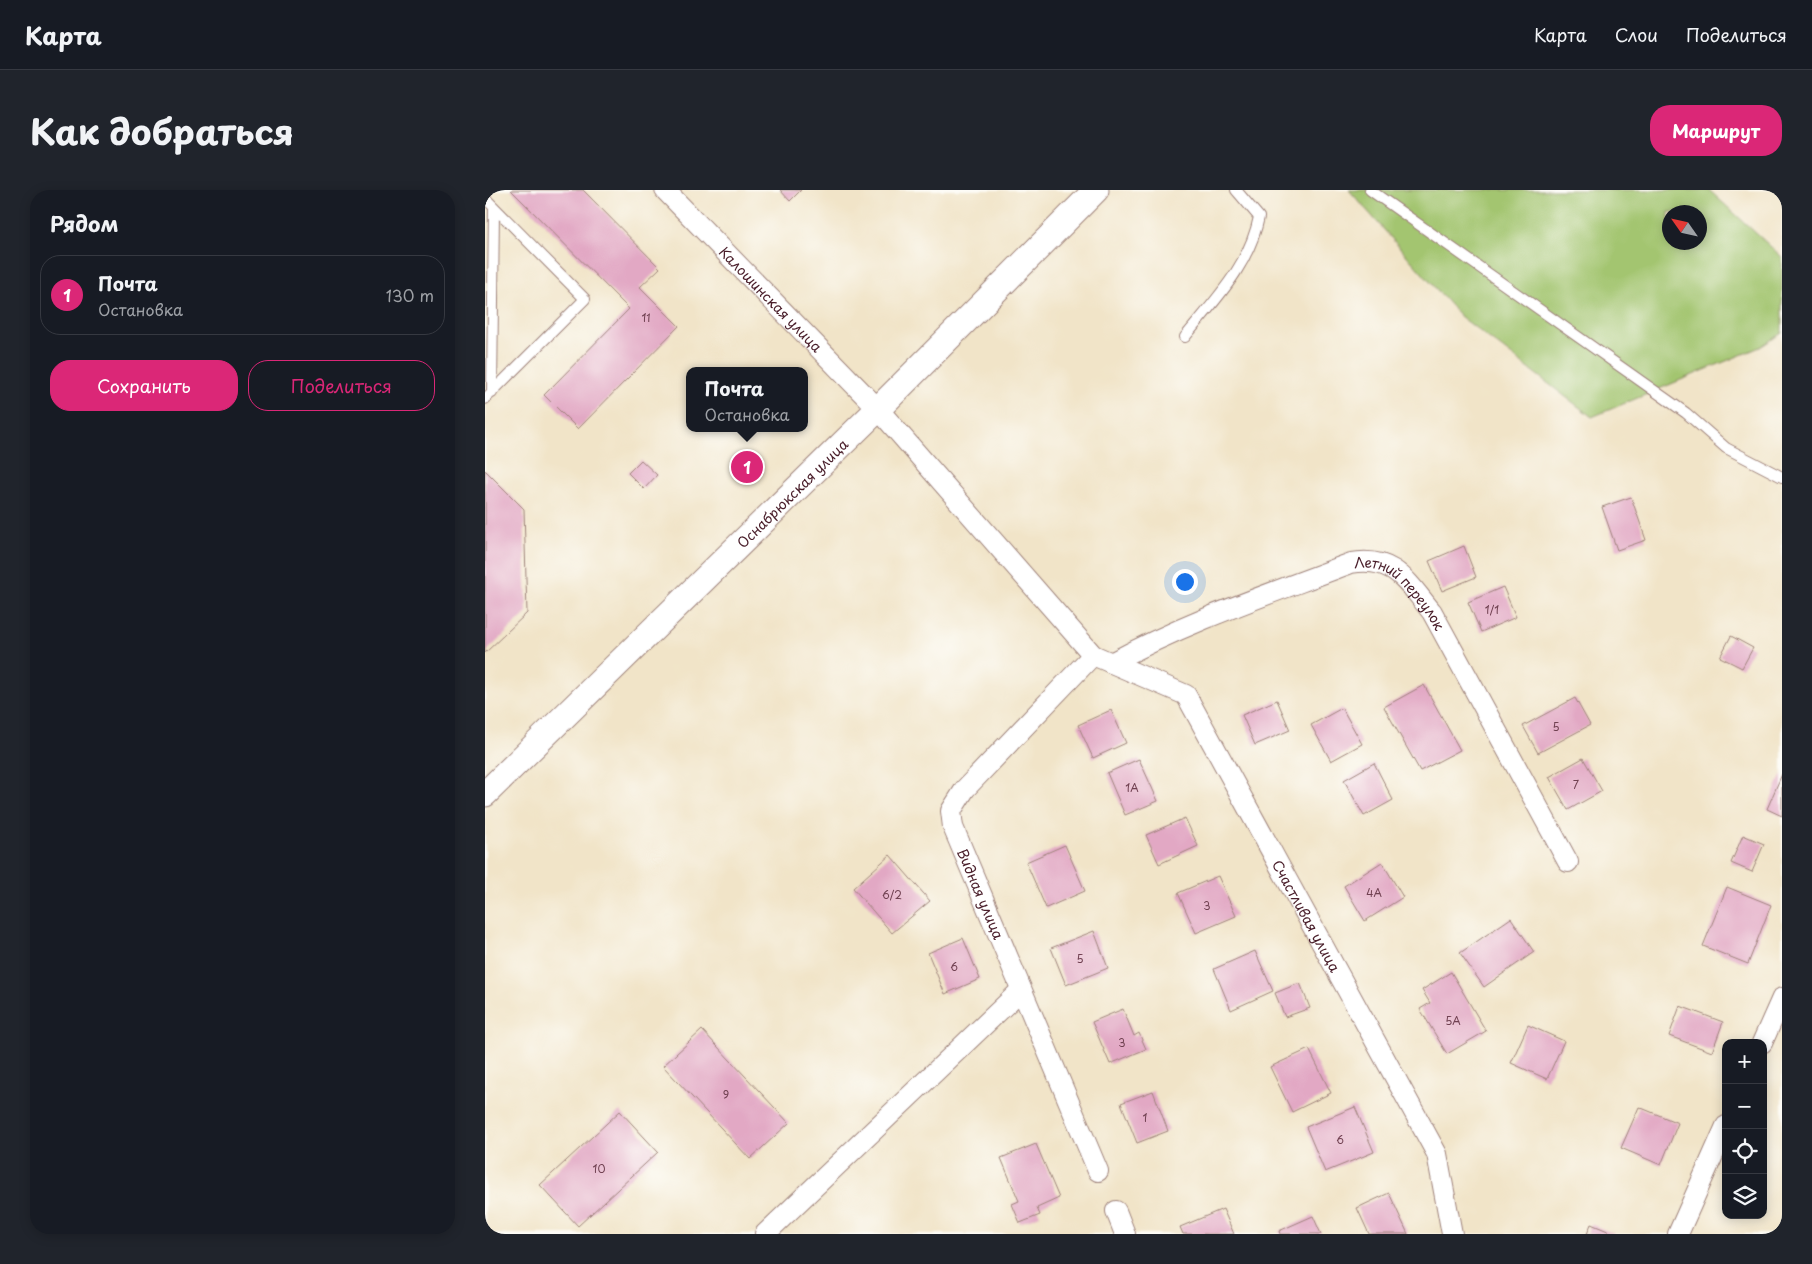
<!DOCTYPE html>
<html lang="ru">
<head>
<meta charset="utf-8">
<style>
  :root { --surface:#171b24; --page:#20242c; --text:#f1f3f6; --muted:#9ea1a6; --line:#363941; --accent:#db2777 }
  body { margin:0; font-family:"Playpen Sans",sans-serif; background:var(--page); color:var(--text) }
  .controls { position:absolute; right:15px; bottom:15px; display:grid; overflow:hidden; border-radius:10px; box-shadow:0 2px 12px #0003 }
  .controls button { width:45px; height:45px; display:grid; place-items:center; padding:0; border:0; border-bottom:1px solid var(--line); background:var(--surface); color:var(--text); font:25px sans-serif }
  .compass { position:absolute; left:1177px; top:15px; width:45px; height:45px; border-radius:50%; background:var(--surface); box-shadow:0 2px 12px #0003; rotate:304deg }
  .you { position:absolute; left:699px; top:391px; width:18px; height:18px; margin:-12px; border:4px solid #fff; border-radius:50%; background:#1a73e8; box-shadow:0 0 0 8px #1a73e833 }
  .badge { display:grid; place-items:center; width:32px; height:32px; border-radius:50%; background:var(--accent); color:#fff; font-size:16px; font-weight:700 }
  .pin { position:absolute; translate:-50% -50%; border:2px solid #fff; box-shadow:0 1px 5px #0006 }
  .popup { position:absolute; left:201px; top:177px; width:122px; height:65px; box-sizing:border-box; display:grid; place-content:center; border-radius:10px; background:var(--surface); filter:drop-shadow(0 1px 4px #0005); font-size:16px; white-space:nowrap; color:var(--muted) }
  .popup b { font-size:19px; color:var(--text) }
  .popup::after { content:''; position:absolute; left:50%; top:100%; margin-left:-10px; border:10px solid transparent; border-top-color:var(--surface) }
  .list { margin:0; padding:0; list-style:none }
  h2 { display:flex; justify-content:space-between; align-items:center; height:65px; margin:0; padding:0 20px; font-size:21px }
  h2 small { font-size:16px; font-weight:400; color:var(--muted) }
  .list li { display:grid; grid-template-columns:32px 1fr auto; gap:15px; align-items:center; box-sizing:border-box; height:80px; margin:0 10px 10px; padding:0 10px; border:1px solid var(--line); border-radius:20px }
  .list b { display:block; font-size:19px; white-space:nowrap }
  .list p { margin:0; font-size:16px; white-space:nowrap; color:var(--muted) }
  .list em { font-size:16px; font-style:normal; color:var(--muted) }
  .actions { display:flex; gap:10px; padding:15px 20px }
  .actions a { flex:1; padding:11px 0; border:1px solid var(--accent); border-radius:20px; text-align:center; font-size:18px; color:var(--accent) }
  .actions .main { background:var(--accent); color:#fff }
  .icon { flex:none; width:28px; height:28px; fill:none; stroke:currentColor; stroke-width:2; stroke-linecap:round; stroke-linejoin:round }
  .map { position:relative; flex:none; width:1297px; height:1044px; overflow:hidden; border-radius:20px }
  header { display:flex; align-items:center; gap:30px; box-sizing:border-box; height:70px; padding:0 25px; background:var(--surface); border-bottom:1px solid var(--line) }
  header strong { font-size:24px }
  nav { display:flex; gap:28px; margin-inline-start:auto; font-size:18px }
  .intro { display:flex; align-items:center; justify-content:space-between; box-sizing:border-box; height:120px; padding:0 30px }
  h1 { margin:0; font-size:35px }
  .button { padding:12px 22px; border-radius:20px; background:var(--accent); color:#fff; font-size:18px; font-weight:700 }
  main { display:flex; gap:30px; padding:0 30px }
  aside { flex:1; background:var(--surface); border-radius:20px; box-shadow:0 2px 12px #0003 }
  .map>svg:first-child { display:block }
</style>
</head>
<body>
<header>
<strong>Карта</strong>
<nav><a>Карта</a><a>Слои</a><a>Поделиться</a></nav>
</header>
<div class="intro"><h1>Как добраться</h1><a class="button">Маршрут</a></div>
<main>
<aside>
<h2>Рядом<small></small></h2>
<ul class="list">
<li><span class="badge">1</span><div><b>Почта</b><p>Остановка</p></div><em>130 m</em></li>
</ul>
<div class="actions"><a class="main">Сохранить</a><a>Поделиться</a></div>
</aside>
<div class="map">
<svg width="1297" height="1044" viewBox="0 0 1297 1044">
  <rect width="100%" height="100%" fill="#fdfcf7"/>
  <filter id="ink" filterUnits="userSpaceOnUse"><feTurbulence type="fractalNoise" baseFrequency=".02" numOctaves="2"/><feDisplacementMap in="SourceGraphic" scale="10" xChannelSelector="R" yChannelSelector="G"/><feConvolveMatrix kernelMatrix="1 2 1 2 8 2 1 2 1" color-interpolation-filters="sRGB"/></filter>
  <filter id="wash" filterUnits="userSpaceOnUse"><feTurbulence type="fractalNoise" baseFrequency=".0096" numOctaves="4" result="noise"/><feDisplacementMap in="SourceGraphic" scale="20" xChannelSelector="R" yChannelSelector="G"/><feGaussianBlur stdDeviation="1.12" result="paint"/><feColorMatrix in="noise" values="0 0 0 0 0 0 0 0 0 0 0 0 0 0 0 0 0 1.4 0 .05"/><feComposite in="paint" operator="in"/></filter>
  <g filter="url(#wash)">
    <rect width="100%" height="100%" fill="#f1e4c8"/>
    <path fill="#a3c56f" stroke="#76724d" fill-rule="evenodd" d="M864 0H1224L1297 67V143L1275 157 1107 227 975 126ZM1184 22H1214V52H1184Z"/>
    <g id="blocks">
      <path fill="#e2a8c4" d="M26 0H98L175 78 155 97 194 136 93 239 59 205 144 119Z
        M295 0H316L305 11Z
        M156 270 172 285 159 299 143 283Z
        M0 280 39 319 42 423 0 463Z
        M1146 307 1161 350 1132 360 1117 317Z
        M979 356 991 387 957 401 944 371Z
        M1018 397 1031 427 996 442 983 412Z
        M1246 446 1268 458 1257 478 1235 467Z
        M939 495 975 560 935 581 899 517Z
        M1090 508 1105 535 1053 563 1038 536Z
        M792 510 805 540 770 555 757 525Z
        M857 518 877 554 846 571 826 535Z
        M626 520 641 553 608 568 593 535Z
        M1098 568 1117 601 1083 620 1064 587Z
        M654 569 673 611 640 625 622 583Z
        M889 573 908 610 879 626 859 590Z
        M1297 584V626L1282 619Z
        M700 628 713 656 674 674 661 645Z
        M1258 645 1279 654 1267 682 1246 673Z
        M580 655 600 701 561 718 541 672Z
        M405 665 445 711 407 743 368 698Z
        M897 672 918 707 880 731 859 696Z
        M733 686 751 726 711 743 693 703Z
        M1242 697 1286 715 1263 774 1218 756Z
        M1026 728 1049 762 999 797 975 763Z
        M609 741 623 778 581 795 566 758Z
        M478 748 495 789 460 804 443 763Z
        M770 761 788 801 746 820 729 779Z
        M966 782 1001 841 962 864 935 819 945 813 937 800Z
        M815 793 825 818 800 827 790 803Z
        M1195 816 1238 832 1227 862 1184 846Z
        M638 819 649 846 654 843 661 859 625 874 607 832Z
        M1043 835 1079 851 1062 889 1026 873Z
        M217 840 304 933 265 969 178 876Z
        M824 859 846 903 807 922 785 877Z
        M668 901 683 941 652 953 636 913Z
        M870 917 889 962 840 982 821 937Z
        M1154 917 1193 933 1176 975 1136 958Z
        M135 921 173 962 93 1036 55 995Z
        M551 954 574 1008 552 1018 555 1025 535 1033 527 1014 534 1011 516 968Z
        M904 1003 923 1044H884L872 1018Z
        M738 1019 749 1044H698L695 1037Z
        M828 1026 836 1044H795L794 1041Z
        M1106 1034 1130 1044H1102Z"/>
    </g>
  </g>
  <g filter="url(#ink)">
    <use href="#blocks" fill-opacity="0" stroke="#9e827a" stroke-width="1"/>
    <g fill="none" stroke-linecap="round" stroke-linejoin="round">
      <g stroke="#9e827a" stroke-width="12">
        <path id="service" d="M885 0 1201 223 1241 258 1297 287
          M0 8 100 109 0 209
          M700 147C730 110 764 76 774 27L751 0
          M7 203 9 17"/>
      </g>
      <g stroke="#9e827a" stroke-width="22">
        <g id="minor">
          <path id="s1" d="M180 0 393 219 608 465 701 505 952 964 967 1044"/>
          <path id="s2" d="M608 465 480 599 466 621 468 637 613 981"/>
          <path id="s3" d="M626 473C703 431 785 404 866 373 909 365 923 393 947 422L1083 672"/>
          <path d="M1277 853 1297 808"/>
          <path d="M631 1021 640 1044"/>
          <path d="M280 1044 536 800"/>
          <path d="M1193 1044 1241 936"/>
        </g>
      </g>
      <g stroke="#9e827a" stroke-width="27">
        <g id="tertiary">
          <path id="s4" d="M0 604 393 219 611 0"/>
        </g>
      </g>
      <use href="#service" stroke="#fff" stroke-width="10"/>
      <use href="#minor" stroke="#fff" stroke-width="20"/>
      <use href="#tertiary" stroke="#fff" stroke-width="25"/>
    </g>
  </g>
  <g text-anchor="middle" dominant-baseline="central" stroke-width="4" stroke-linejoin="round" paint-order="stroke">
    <g font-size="11" fill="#704151">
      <text x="161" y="127">11</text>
      <text x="1007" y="419">1/1</text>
      <text x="1071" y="536">5</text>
      <text x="1091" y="594">7</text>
      <text x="647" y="597">1А</text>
      <text x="889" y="702">4А</text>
      <text x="407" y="704">6/2</text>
      <text x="722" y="715">3</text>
      <text x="595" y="768">5</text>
      <text x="469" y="776">6</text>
      <text x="968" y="830">5А</text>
      <text x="637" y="852">3</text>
      <text x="241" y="904">9</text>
      <text x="660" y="927">1</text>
      <text x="855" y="949">6</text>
      <text x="114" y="978">10</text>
    </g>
    <g font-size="14" fill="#4a1f2b" stroke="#fdfcf7">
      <text stroke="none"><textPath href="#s1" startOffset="152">Калошинская улица</textPath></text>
      <text stroke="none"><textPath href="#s4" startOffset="430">Оснабрюкская улица</textPath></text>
      <text stroke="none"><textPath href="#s3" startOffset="322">Летний переулок</textPath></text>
      <text stroke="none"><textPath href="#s2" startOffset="300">Видная улица</textPath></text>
      <text stroke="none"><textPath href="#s1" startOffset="985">Счастливая улица</textPath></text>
    </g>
  </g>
</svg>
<div class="controls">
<button>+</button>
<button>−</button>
<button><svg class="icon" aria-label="locate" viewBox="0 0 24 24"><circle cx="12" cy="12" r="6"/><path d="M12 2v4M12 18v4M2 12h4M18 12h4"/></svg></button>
<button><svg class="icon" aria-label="layers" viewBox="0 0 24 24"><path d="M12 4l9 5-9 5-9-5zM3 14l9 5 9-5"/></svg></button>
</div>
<svg class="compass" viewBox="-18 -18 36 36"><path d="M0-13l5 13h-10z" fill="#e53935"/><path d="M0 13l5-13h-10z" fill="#9ea1a6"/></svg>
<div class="you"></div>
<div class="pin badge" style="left:262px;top:277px">1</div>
<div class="popup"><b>Почта</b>Остановка</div>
</div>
</main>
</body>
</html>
